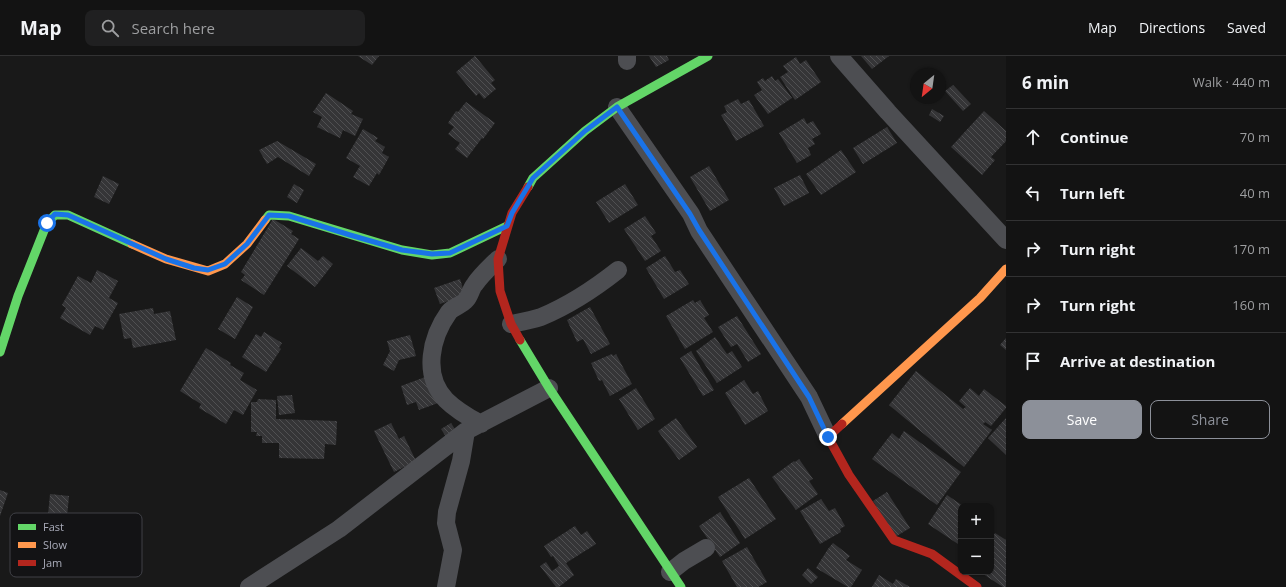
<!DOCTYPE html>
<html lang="en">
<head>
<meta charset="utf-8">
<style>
  :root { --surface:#131313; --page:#202021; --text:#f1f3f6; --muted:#9d9ea0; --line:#323233; --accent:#8c9099 }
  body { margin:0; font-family:"Open Sans",sans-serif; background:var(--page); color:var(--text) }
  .controls { position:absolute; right:12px; bottom:12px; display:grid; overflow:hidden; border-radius:8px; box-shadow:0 1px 3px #0004 }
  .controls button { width:36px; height:36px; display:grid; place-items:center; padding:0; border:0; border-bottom:1px solid var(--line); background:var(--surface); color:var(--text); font:20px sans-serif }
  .compass { position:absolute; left:910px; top:12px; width:36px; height:36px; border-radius:50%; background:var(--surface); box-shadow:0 1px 3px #0004; rotate:209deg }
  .stop { position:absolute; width:12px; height:12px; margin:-9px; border:3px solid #1a73e8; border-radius:50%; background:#fff }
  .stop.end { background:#1a73e8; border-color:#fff; box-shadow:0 1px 4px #0008 }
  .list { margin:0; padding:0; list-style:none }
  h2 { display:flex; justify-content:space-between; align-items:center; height:52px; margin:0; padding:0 16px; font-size:17px }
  h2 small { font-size:13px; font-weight:400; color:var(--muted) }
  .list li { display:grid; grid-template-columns:26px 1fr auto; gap:12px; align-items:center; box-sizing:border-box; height:56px; padding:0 16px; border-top:1px solid var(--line) }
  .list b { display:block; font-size:15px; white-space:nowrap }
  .list em { font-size:13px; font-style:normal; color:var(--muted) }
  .actions { display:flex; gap:8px; padding:12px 16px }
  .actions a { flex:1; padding:9px 0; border:1px solid var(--accent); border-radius:8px; text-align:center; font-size:14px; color:var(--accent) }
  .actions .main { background:var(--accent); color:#fff }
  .icon { flex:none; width:22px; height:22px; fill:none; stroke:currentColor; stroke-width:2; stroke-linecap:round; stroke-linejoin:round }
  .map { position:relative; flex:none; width:1006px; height:531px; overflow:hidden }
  header { display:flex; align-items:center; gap:24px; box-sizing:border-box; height:56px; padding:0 20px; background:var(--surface); border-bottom:1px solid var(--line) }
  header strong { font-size:19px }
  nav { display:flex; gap:22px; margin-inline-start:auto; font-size:14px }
  .search { width:280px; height:36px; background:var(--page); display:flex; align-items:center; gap:10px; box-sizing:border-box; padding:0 14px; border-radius:8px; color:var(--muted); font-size:15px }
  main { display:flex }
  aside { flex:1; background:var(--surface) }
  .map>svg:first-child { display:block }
</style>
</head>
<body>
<header>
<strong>Map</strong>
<div class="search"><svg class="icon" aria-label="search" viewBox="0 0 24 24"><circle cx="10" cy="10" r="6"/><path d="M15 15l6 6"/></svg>Search here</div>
<nav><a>Map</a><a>Directions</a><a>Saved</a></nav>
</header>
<main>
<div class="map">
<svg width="1006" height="531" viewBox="0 0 1006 531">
  <defs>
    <pattern id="building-back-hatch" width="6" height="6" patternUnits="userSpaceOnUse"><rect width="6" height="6" fill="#353537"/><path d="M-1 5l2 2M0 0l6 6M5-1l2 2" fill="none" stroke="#505052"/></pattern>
  </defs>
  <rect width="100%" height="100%" fill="#191919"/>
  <path fill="url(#building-back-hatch)" d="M358 0H379L372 9Z
    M475 0 495 24 491 27 496 33 484 43 479 37 476 40 456 16Z
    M649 0H667L669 4 656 11Z
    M861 0H889L872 13Z
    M796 1 800 8 806 4 821 26 795 44 780 21 788 16 783 10Z
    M772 20 775 25 778 23 792 42 768 58 754 39 762 34 757 26 763 22 765 25Z
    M953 29 971 48 963 55 945 35Z
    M326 37 353 55 351 58 363 63 355 80 343 74 340 82 317 71 322 61 313 56Z
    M738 43 741 48 749 44 764 70 736 85 721 59 727 56 724 50Z
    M466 46 495 67 483 83 482 82 467 102 455 93 460 87 448 78 454 71 448 67 456 55 458 56Z
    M932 53 944 60 940 66 929 59Z
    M984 55 1006 75V85L991 101 995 104 982 119 951 91Z
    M804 62 807 68 813 65 821 78 812 83 815 88 808 92 811 99 797 107 779 77Z
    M887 71 897 87 863 108 853 92Z
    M363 73 378 82 375 85 385 91 382 97 389 101 379 119 377 117 369 130 353 121 360 110 346 102Z
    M277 85 316 108 309 120 278 101 267 108 259 94Z
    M841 94 856 116 821 139 806 118Z
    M709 110 729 144 710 155 690 121Z
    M800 119 809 137 784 150 774 132Z
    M103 120 119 128 109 148 94 141Z
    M294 128 304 134 297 147 287 141Z
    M625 128 638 149 609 167 596 146Z
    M645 160 656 177 651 180 661 195 645 205 624 173Z
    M273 163 293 175 291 178 299 183 264 239 241 224 245 219 241 216Z
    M301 192 318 205 323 200 333 208 315 231 287 210Z
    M665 200 675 216 680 214 689 228 664 243 646 212Z
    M97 214 118 225 109 242 118 247 103 274 95 270 90 279 60 262 66 252 62 249 78 220 91 227Z
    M460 223 465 239 440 248 434 232Z
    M237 241 253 251 235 283 218 273Z
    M693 244 695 247 700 244 709 259 704 262 713 276 685 293 666 260Z
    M590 251 610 288 591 298 583 283 577 286 567 264Z
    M153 252 154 258 170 255 176 284 133 292 131 282 124 283 119 258Z
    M737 260 761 298 748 306 737 288 731 291 718 271Z
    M264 276 282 287 279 292 281 293 266 316 242 301 256 278 261 281Z
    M410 279 416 300 399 304 394 315 383 309 390 295 387 285Z
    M715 281 727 298 732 295 742 311 717 327 696 295Z
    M1006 282V294L1000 289Z
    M206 292 231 307 230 309 244 317 240 324 257 334 243 359 234 354 226 368 199 352 201 348 180 335Z
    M691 295 714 334 703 340 680 302Z
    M612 298 613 300 616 298 632 328 610 340 602 324 599 325 591 307Z
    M916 315 963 353 966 351 959 345 970 332 979 340 984 333 1006 350V352L991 370 985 366 983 368 992 374 964 411 889 349Z
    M428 320 438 347 419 354 416 346 407 349 401 330Z
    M744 324 753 338 758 335 768 355 745 369 725 337Z
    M636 332 655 363 638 374 619 343Z
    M292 339 295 357 279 359 277 340Z
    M258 343 276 344V363L337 365 336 389 325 388 324 403 279 402V387H262V380H256L257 376H251V346H257Z
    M676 362 697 391 679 404 658 375Z
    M1006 362V399L988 382Z
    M391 367 399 383 404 380 416 405 394 416 374 375Z
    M451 367 458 378 448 384 441 373Z
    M904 375 961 416 937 449 872 403 892 377 899 383Z
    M799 403 813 423 809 425 818 438 796 454 772 421 794 405 795 406Z
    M749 422 776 463 745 483 718 441Z
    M0 434 8 437 0 460Z
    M887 436 910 472 895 481 873 445Z
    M50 438 69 440 67 461 48 459Z
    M947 439 963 450H961V490L928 468Z
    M821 443 829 455 835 452 845 470 840 473 841 476 820 488 800 455Z
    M720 456 740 487 720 501 699 470Z
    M575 470 581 479 587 475 596 488 566 507 574 519 559 531H556L540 510 546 506 552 515 559 510 553 500 551 501 544 490Z
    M995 477 1006 484V531H1003L980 516H991V484Z
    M833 487 850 500 846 504 862 514 851 531H848L816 512 828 493Z
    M747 491 767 526 758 531H737L722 505Z
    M808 512 818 521 811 528 802 519Z
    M879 519 893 528 896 523 910 531H872Z"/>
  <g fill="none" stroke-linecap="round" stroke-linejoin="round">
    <path stroke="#4d4e52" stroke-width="18" d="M627 0V5
      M839 0 888 56 1006 184
      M617 51 691 158 699 175 809 341 828 381
      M511 268C521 266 532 264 541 261 570 249 594 233 618 214
      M481 368C468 361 456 354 446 344 422 319 431 281 449 256 453 251 462 249 466 244 470 240 471 232 475 228 481 219 490 211 498 203
      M670 516 684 505 706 492
      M249 531 339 473 466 375 549 332
      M446 531 453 494 446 467 447 456 461 405 466 375"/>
    <path stroke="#63d668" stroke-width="9" d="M528 131 533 122 585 75 617 51 708 0
      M265 164 269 159 289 160 402 194 432 199 450 197 507 170
      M520 284 549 332 681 531
      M0 296 18 240 47 167 55 159H68L132 188"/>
    <path stroke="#ff974d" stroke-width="9" d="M132 188 166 203 208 215 225 208 247 188 265 164
      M842 368 980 242 1006 213"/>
    <path stroke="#b3261e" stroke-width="9" d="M520 284 511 268 500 235 498 203 512 157 528 131
      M842 368 828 381 849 419 894 484 932 498 977 531"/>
  </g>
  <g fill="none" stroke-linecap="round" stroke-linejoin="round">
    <path stroke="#1a73e8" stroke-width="5" d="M47 167 55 158 68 159 166 203 194 212 208 214 225 208 247 188 269 159 289 160 350 179 402 194 432 198 450 197 507 170 512 157 533 122 585 75 617 51 690 158 699 174 809 341 828 381"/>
  </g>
  <rect x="10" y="457" width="132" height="64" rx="6" fill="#131315" stroke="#404147" stroke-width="1"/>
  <rect x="18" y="468" width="18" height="6" fill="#63d668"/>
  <rect x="18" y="486" width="18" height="6" fill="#ff974d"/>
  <rect x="18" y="504" width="18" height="6" fill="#b3261e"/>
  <g font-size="11" fill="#aaacba">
    <text x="43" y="475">Fast</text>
    <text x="43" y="493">Slow</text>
    <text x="43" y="511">Jam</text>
  </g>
</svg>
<div class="controls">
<button>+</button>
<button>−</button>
</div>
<svg class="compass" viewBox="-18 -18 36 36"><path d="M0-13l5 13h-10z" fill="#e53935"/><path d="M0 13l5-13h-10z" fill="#9d9ea0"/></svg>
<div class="stop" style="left:47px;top:167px"></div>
<div class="stop end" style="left:828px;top:381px"></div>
</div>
<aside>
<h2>6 min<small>Walk · 440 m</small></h2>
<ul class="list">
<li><svg class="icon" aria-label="ahead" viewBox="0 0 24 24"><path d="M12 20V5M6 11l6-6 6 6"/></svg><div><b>Continue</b></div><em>70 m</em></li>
<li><svg class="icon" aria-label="left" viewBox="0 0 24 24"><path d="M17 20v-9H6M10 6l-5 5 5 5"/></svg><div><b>Turn left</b></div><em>40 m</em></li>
<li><svg class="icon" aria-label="right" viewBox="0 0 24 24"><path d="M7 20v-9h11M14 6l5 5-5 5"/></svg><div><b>Turn right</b></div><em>170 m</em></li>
<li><svg class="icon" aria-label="right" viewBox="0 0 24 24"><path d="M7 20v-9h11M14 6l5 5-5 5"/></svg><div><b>Turn right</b></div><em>160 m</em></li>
<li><svg class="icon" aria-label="arrive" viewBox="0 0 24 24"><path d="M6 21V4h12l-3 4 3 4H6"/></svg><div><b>Arrive at destination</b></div></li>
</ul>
<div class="actions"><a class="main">Save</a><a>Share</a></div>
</aside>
</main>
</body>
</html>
